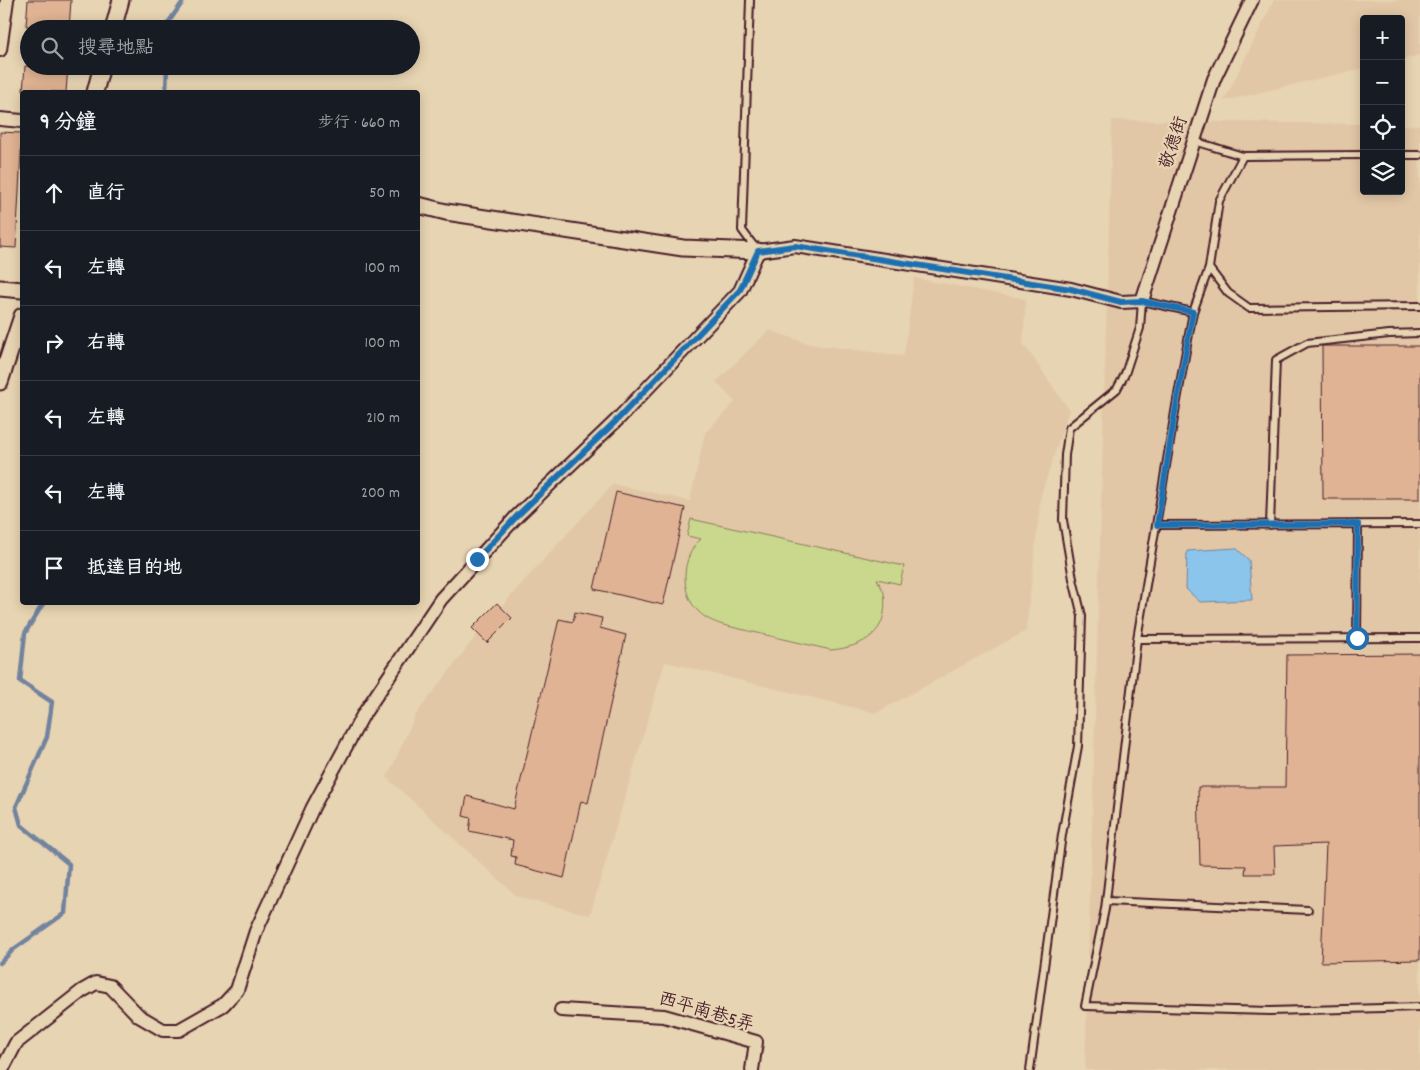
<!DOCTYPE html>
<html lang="zh-TW">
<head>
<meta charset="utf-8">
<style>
  :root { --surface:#171b24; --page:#242831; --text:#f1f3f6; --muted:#9ea1a6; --line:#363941 }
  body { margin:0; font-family:Dekko,"LXGW WenKai TC",sans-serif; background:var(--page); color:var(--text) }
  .controls { position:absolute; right:15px; top:15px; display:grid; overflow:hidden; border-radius:5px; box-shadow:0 2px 12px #0003 }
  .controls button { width:45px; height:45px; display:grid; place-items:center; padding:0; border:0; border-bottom:1px solid var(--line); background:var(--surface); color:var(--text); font:25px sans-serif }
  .stop { position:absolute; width:15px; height:15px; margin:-11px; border:4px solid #1f6fb2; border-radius:50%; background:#fff }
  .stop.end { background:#1f6fb2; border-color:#fff; box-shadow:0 1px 5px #0008 }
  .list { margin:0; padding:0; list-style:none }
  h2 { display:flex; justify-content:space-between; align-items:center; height:65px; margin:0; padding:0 20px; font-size:21px }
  h2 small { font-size:16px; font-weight:400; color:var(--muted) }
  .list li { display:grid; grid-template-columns:32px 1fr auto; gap:15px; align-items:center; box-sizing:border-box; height:75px; padding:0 20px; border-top:1px solid var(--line) }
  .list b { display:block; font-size:19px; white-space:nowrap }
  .list em { font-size:16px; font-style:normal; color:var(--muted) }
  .icon { flex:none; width:28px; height:28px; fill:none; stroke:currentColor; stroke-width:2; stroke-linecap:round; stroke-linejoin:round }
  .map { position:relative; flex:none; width:1420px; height:1070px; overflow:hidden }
  .search { position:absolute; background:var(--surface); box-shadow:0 2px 12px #0003; left:20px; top:20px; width:400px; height:55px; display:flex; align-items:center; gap:12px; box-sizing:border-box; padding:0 18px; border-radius:28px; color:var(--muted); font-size:19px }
  .panel { position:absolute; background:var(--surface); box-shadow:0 2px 12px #0003; left:20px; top:90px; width:400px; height:515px; border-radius:5px }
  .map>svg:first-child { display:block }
</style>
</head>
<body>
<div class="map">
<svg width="1420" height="1070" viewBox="0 0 1420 1070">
  <rect width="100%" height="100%" fill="#e7d4b2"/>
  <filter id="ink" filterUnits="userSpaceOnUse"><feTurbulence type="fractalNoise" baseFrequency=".02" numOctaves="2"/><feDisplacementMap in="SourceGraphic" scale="10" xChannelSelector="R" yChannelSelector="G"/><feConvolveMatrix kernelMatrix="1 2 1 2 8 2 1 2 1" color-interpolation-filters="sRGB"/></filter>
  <g filter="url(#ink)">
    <path fill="#e2c7a6" d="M1274 0H1420V55L1401 60V19H1364V68L1224 101Z
      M1112 120 1364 124V191H1401V125H1420V1070H1085Z
      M914 278 1026 299 1023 343 1069 410 1041 495 1026 631 876 713 665 662 590 915 518 897 387 778 415 716 475 637 523 582 613 484 690 501 705 433 735 402 716 382 769 330 809 344 904 356Z"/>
    <path fill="#c9d88c" stroke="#8a7c5c" d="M691 519 904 566 900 584 877 579C879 583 882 588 884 593 885 599 885 606 884 613 880 639 854 648 831 650L723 625C714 622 706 619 699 612 679 594 681 556 701 539L687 536Z"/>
    <path fill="#8cc5eb" stroke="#72839e" d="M1236 548 1249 560 1252 600 1200 602 1186 589 1187 551Z"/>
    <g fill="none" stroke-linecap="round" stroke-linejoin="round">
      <path stroke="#72839e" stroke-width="4.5" d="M168 29V23L184 0
        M166 92 167 66
        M0 963 14 949 65 913 69 864 21 825 16 807 47 737 52 702 20 681 25 633 44 602"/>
    </g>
    <path fill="#dfb393" stroke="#4a1f2b" d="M28 0H71L69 29 26 26Z
      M25 66H68L66 92 23 91Z
      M0 132 22 133 16 248 0 247Z
      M1322 346H1420V499H1323Z
      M616 492 685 508 663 605 594 589Z
      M497 603 512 618 487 643 472 628Z
      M575 612 602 618 600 628 626 635 588 803 581 801 564 878 515 865 516 857 511 856 513 840 469 831 471 818 463 816 467 796 514 809 559 619 573 622Z
      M1420 654V960L1321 962 1326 844 1274 846 1275 874H1245L1246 866 1200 865 1198 787H1285L1287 655Z"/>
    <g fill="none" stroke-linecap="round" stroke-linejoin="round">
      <g stroke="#4a1f2b" stroke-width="10">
        <path id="service" d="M750 0 742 230 756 249
          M1194 141 1243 156 1364 155
          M1401 155H1420
          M1243 156 1219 201 1209 268 1228 293 1249 308 1420 306
          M1193 312 1209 268
          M1157 525 1420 524
          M1270 525 1276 360 1307 343 1389 334 1420 333
          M1357 638 1358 524
          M1137 639 1420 638
          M1106 901 1308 910
          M1030 1070 1062 835 1078 746 1082 616 1073 579 1063 520 1065 455 1069 428 1117 389 1125 374 1140 328 1142 301 1193 312 1176 406 1137 639 1105 909 1085 1006 1270 1011 1420 1007"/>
      </g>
      <g stroke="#4a1f2b" stroke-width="16">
        <path id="minor" d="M0 50 7 0
          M0 119 22 121
          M561 1010 664 1016 756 1042 752 1070
          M2 1070 16 1043 82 991 96 983 110 986 139 1016 163 1030H179L223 1005 237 990 256 931 313 807 363 715 441 599 518 515 618 419 740 291 758 251 795 246 1071 289 1121 302 1142 301 1214 79 1252 0"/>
      </g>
      <g stroke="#4a1f2b" stroke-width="19">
        <path id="tertiary" d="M113 29 121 0
          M95 92 102 66
          M418 205 446 212 683 248 758 251
          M0 288 22 290
          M0 382 22 316"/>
      </g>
      <use href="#service" stroke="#e7d4b2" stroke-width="6"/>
      <use href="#minor" stroke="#e7d4b2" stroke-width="12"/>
      <use href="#tertiary" stroke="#e7d4b2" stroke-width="15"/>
    </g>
  </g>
  <g fill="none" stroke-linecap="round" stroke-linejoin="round" filter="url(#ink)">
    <path stroke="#1f6fb2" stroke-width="6" d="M477 559 518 515 618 419 740 290 758 251 795 246 1071 289 1121 302 1142 301 1193 312 1176 406 1157 525 1358 524 1357 638"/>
  </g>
  <g text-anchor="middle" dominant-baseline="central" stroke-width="4.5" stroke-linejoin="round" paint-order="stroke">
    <g font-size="18" fill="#4a1f2b" stroke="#e7d4b2">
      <text transform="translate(1175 143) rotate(-72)">敬德街</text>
      <text transform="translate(706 1013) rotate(16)">西平南巷5弄</text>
    </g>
  </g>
</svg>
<div class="controls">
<button>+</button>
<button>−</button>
<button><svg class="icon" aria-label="locate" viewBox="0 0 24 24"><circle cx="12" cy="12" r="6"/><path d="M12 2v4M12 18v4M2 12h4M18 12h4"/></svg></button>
<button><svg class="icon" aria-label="layers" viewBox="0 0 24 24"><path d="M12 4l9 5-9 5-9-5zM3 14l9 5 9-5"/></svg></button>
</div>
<div class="stop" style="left:1357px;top:638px"></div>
<div class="stop end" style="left:477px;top:559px"></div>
<div class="search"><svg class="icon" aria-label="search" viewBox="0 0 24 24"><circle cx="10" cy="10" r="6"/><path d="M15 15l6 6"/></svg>搜尋地點</div>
<section class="panel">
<h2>9 分鐘<small>步行 · 660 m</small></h2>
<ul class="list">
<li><svg class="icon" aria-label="ahead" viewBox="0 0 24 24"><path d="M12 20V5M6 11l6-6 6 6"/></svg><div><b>直行</b></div><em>50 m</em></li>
<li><svg class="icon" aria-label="left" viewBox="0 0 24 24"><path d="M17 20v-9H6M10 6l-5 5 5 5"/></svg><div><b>左轉</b></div><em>100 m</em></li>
<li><svg class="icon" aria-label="right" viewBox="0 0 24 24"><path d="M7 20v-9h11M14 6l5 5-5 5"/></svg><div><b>右轉</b></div><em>100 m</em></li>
<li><svg class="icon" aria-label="left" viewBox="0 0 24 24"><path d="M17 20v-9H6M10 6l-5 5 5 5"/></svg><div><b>左轉</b></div><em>210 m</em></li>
<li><svg class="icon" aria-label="left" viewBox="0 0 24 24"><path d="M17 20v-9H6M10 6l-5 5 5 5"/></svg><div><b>左轉</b></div><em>200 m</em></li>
<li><svg class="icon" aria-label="arrive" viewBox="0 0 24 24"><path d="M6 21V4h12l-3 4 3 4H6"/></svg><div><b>抵達目的地</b></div></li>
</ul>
</section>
</div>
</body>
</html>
